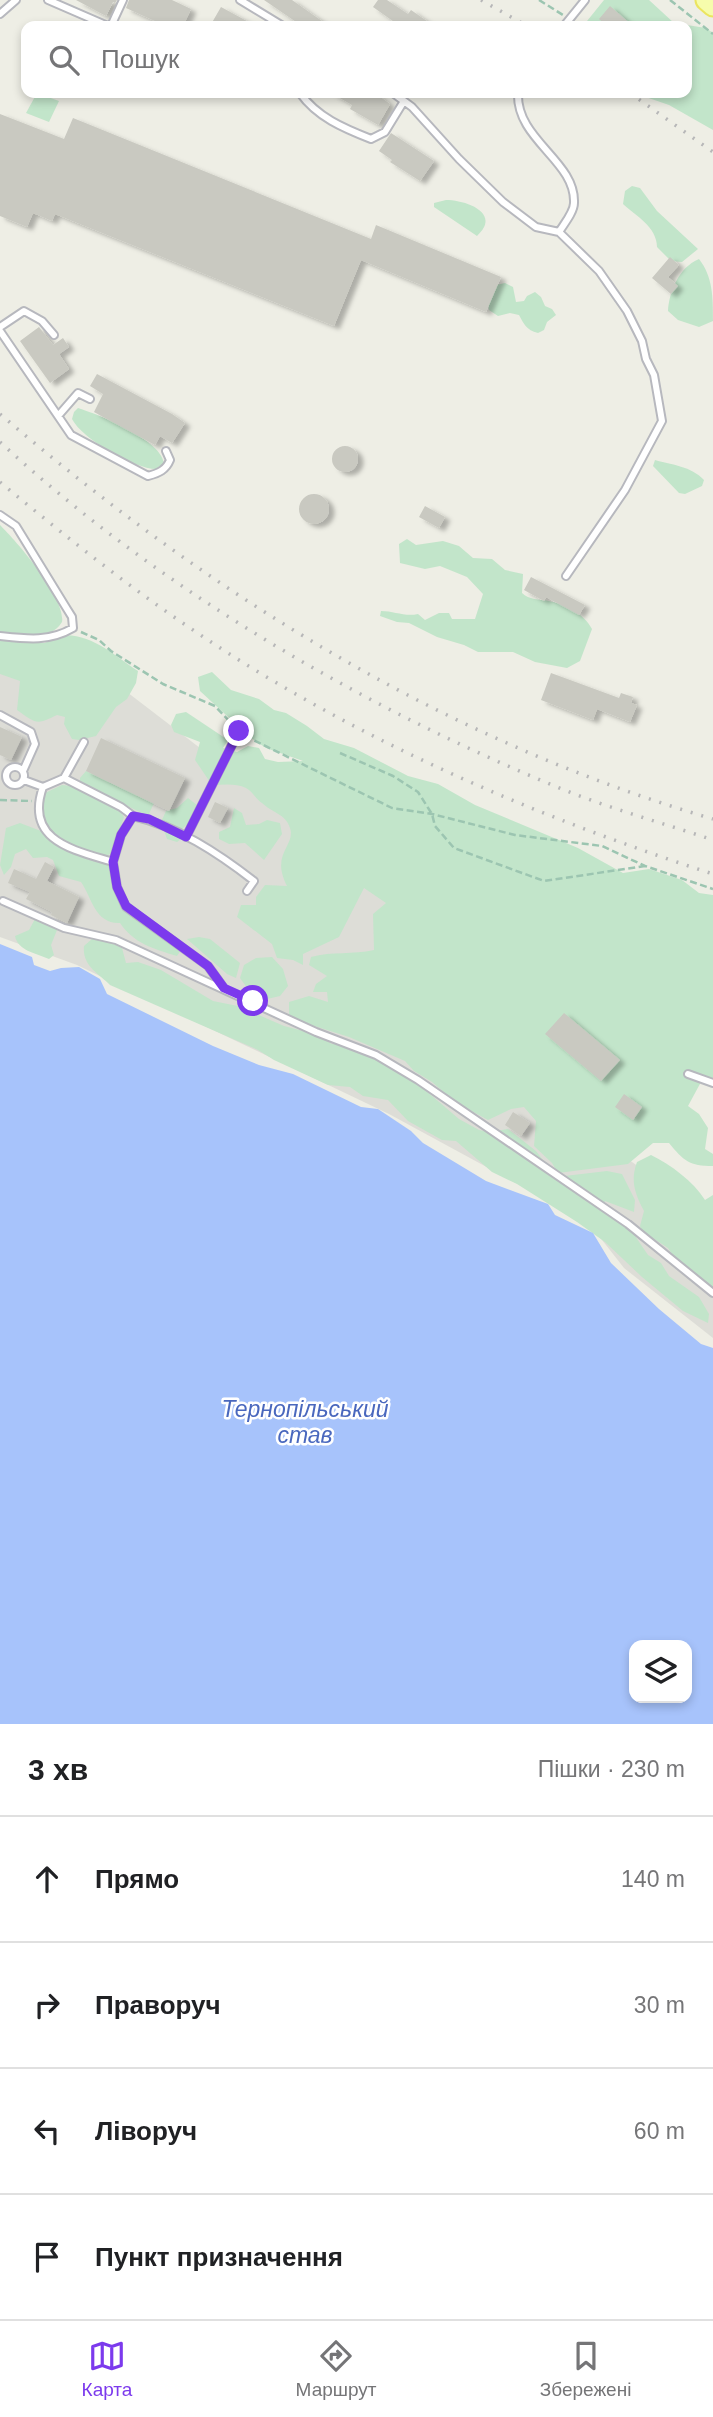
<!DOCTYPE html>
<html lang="uk">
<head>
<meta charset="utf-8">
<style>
  :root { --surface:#fff; --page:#f6f6f6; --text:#202124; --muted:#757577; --line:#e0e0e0; --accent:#7c3aed }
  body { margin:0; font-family:Arial,sans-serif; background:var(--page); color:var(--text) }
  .controls { position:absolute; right:21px; bottom:21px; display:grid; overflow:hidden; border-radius:14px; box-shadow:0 4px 10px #0003 }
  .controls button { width:63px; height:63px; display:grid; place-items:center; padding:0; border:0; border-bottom:2px solid var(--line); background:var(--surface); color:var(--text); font:35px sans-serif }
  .stop { position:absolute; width:21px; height:21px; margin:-16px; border:5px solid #7c3aed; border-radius:50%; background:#fff }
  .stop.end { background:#7c3aed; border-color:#fff; box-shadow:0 2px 7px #0008 }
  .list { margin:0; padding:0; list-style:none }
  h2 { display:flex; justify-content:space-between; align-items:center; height:91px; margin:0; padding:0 28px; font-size:30px }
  h2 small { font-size:23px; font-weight:400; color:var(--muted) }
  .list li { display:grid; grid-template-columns:46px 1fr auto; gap:21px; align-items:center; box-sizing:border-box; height:126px; padding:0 28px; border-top:2px solid var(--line) }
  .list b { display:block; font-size:26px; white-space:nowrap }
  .list em { font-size:23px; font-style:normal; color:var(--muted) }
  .icon { flex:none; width:38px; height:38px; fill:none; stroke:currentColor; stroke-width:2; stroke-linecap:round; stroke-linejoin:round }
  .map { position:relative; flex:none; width:713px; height:1724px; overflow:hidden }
  .search { position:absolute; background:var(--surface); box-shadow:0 4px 10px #0003; left:21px; right:21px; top:21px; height:77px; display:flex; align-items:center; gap:18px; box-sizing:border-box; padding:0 24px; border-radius:14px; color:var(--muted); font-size:26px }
  .sheet { height:595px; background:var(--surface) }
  nav { display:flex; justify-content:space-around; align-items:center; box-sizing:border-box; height:98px; border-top:2px solid var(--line); background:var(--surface); font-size:19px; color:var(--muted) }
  nav a { display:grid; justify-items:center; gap:4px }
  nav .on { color:var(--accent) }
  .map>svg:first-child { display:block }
</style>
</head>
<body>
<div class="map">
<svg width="713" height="1724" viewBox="0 0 713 1724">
  <defs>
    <filter id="shadow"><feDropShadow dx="5.5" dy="3.5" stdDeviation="2" flood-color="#0004"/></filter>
  </defs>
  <rect width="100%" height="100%" fill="#eeeee5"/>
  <path fill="#ddddd7" d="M0 662 93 666 307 830 562 947 500 1069 713 1219V1338L624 1268 595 1231 549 1201 389 1114 77 965 0 937Z"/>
  <path fill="#c2e5ca" d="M604 0H649L674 23 706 28 713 33V130L669 105 634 93H687V26H583Z
    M37 93 59 101 49 122 26 113Z
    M632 186 640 188 657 211 698 249 682 262 671 261 657 247C657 227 636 216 623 204L625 191Z
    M446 200C466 200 502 213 477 236L434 207V203Z
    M699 259C713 277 713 297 713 321L699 327 678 320 668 311C669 292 679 267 699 259Z
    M505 283 513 287 516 302 524 301 527 296 535 292 541 297 545 306 552 309 556 315 547 322 544 330 538 333C526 330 524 324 519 315L510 313 498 316 489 310 487 300 496 285Z
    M78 408C100 415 160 439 164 463L156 469C135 469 82 439 72 419L74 412Z
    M655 460C672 465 691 466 704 480L702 486 685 494 679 493 653 466Z
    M0 525C18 543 66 598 62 622 49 643 20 634 0 632Z
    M407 539 416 545 443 541 459 546 473 558 492 559 505 570 523 574 522 593C529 600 539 599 549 601 566 604 584 614 592 629L580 661 567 668 535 662 513 652H478L464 645 437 637 409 623 397 622 380 616 381 611C394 611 405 617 418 614L425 620 439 613H449L452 619H475L483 594 467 577 440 566 425 569 400 563 399 544Z
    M66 635C95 636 115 656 138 671L136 683 127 699 116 707 96 736 79 740 72 739 64 724 65 717 57 715C36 725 37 724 17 710L20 681 0 674V639L44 643Z
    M212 672 231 690 259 699 274 710 286 713 307 726 324 739 354 748 408 776 438 784 475 805 578 848 623 873 649 869 682 880 699 893 713 895V1078L701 1082 688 1106 699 1114 708 1128 705 1149 713 1154V1166C689 1166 684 1161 669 1143H653L628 1164 558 1173 552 1163 534 1146 536 1121 524 1107 511 1109 488 1120 455 1102 432 1082 414 1071 405 1061 349 1037 289 1018V1002L309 996 328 1002 327 992H313L316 984 327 976 309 965 311 957C332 951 353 955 374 950L373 914 386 903 364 888 339 937 303 954V965L293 960 277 958 272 944 237 917 241 905H256V897L265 885 287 886C270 853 296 846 290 828 286 814 271 812 262 803 256 799 252 791 246 788 236 783 223 785 212 785L195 760 200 742 174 732 171 725 176 714 186 712 228 740 223 748 237 752 248 746 259 748 265 759 278 762 303 761 266 748 251 738 200 691 198 677Z
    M86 771 154 803 148 816 80 783V778Z
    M62 785 71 786 120 811 124 817 112 852 107 856 118 896 133 905 151 931 167 933 183 947 177 956C154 949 133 943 120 923 95 924 92 898 81 882L59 876 53 860 47 857 33 858 26 849 15 854 11 867 4 875 0 865 6 828 20 823 54 836C40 821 39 813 45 793Z
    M188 798 197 805V815L182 829 181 839 177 842 167 839 161 822 166 811 177 808Z
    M234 808 242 813 246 825 259 824 267 820 280 823 282 834 264 860 245 843 229 844 219 839V832L230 827Z
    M35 919 50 920 57 930 51 945 54 955 49 959C36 953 18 951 15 936L29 930Z
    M199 937 210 939 240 963 236 978 227 974 187 939Z
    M93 938 103 939 122 948 126 963 138 962 161 970 213 1001 238 1006 284 1026 315 1034 332 1044 349 1043 372 1055 390 1060 459 1119 479 1130 489 1132 508 1129 536 1151 556 1177 607 1171 622 1174 635 1200 634 1212 605 1201 604 1210 631 1230 648 1255 661 1263 669 1276 699 1297 709 1314 708 1323 683 1311 642 1277 605 1242 577 1222 517 1184 492 1172 456 1141 442 1140 408 1121 388 1100 363 1096 350 1087 328 1085 274 1060 258 1050 110 985C98 973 82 966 84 946Z
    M272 957 283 969 288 986 280 996 263 1000 250 992 240 978 244 965 256 958Z
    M651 1155C671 1165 693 1181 705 1200L713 1195V1291L677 1262 668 1248 642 1231 640 1226 644 1211C635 1194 630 1181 637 1162Z"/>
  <path fill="#a7c3fb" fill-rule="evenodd" d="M0 944 32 957 34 965 50 971 61 968 79 967 100 979 107 994 213 1046 259 1065 293 1074 361 1107 378 1109 411 1131 423 1143 486 1181 548 1204 555 1215 593 1233 611 1263 659 1309 701 1344 713 1348V1724H0ZM634 1645H687V1698H634Z"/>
  <path fill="#c9c9c1" filter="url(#shadow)" d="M76 0H117L115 3 113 2 106 16Z
    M129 0H172L191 9 183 26H166L126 8Z
    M264 0H292L329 26H302Z
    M378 0H387L408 14 411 10 434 26H400L373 7Z
    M610 6 633 26H607L599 19Z
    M221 7 256 26H210Z
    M331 93H375L390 104 378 125 350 109 352 105Z
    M0 114 64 139 73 118 371 239 376 225 501 277 486 312 361 260 334 326 55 214 52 221 33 213 27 227 0 216Z
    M391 133 434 161 420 181 390 162 392 160 379 151Z
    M670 257 679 265 668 277 678 286 671 294 652 278Z
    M39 327 53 345 63 338 69 347 59 354 69 369 50 383 20 341Z
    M97 374 172 414 185 423 172 443 160 436 155 445 94 412 103 394 90 386Z
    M332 459a13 13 0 1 1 26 0a13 13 0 1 1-26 0Z
    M299 509a15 15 0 1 1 30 0a15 15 0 1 1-30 0Z
    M425 506 445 517 439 528 419 517Z
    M531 577 585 605 579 615 546 597 544 601 524 590Z
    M551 673 619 698 621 693 633 697 631 703 637 705 630 722 597 709 593 720 541 700Z
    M0 727 22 737 11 760 0 755Z
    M101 738 185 778 169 811 86 771Z
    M215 802 228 808 220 823 208 817Z
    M45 862 54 867 47 881 79 897 67 923 51 915 52 912 26 899 30 892 8 883 14 869 36 879Z
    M564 1013 620 1060 601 1081 545 1034Z
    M624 1094 642 1107 633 1120 615 1107Z
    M513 1112 530 1123 521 1136 505 1125Z"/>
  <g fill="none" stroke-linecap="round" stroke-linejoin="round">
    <g stroke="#b7b8be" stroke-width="10">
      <path id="lane" d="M48 0 108 26
        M240 0 283 26
        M0 14 16 0
        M111 26 123 0
        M564 26 585 0
        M300 93C317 117 343 128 371 139L385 132 404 101
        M393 93 412 107 459 159 503 202 536 227 559 232
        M518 93C516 140 576 161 574 203 574 212 564 224 559 232L599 271 627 311 642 341 646 359 654 375 662 421 625 490 566 576
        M0 327 24 311 42 321 54 335
        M0 331 71 435 148 476C159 473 166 470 170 460L166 451
        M58 416 78 393 90 399
        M0 515 16 526 67 609 72 617 73 628C49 642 27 639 0 636
        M0 715 31 732 35 744 23 771
        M6 776a9 9 0 1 1 18 0a9 9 0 1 1-18 0Z
        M64 778 84 742
        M24 780 43 787 64 778 121 807 133 816 121 835 113 862 117 887 126 907 208 966 223 987
        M43 787C24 841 74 850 113 862
        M133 816C177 826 218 853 254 881L247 891
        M186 837 239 731
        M3 901 64 928 116 940 316 1032 376 1055 418 1080 628 1224 713 1293
        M688 1074 713 1083"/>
    </g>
    <g stroke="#ebe560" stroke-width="23">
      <path id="primary" d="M706 0 713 6"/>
    </g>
    <path stroke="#9cc5b1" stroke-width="2.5" stroke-dasharray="7 3.5" stroke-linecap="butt" d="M539 0 563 15
      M670 0 713 34
      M81 632 99 640 111 651 163 684 215 706 232 724
      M245 736 392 808 432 814 515 835 602 846 645 866 713 889
      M340 753 393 776 418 792 432 814 435 826 454 848 544 881 645 866
      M0 800 32 801"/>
    <use href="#lane" stroke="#fff" stroke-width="6"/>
    <use href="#primary" stroke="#f6fcac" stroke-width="19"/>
    <path stroke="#b7b7b8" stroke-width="3.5" stroke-dasharray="2 9" stroke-linecap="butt" d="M481 0 527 26
      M630 93 713 152
      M0 414C211 595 444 740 713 819
      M0 442C159 589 362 707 562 789 611 809 663 823 713 840
      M0 482C65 536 131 589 202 636 359 741 534 816 713 874"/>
  </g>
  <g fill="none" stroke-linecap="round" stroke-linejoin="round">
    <path stroke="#7c3aed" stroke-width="9" d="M239 731 186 837 149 819 133 816 121 835 113 862 117 887 126 906 208 966 224 988 253 1001"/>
  </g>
  <g text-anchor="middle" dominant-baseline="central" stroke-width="5" stroke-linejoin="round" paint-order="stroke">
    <g font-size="23" font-style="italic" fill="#4a68be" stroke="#fff">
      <text x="305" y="1409">Тернопільський<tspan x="305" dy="26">став</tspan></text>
    </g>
  </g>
</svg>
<div class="controls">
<button><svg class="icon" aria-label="layers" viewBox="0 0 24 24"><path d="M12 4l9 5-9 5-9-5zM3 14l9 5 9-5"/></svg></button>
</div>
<div class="stop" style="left:253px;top:1001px"></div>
<div class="stop end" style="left:239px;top:731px"></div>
<div class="search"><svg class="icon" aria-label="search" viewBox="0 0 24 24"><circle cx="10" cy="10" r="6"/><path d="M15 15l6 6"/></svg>Пошук</div>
</div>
<section class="sheet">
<h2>3 хв<small>Пішки · 230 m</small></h2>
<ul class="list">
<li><svg class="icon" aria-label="ahead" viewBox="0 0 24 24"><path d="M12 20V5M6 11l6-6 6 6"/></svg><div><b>Прямо</b></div><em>140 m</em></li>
<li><svg class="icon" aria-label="right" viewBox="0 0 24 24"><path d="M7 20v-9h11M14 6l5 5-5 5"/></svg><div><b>Праворуч</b></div><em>30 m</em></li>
<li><svg class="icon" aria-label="left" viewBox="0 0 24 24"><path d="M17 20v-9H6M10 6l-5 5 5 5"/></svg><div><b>Ліворуч</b></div><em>60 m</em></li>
<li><svg class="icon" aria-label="arrive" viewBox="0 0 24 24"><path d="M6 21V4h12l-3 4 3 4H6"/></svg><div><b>Пункт призначення</b></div></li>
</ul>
</section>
<nav>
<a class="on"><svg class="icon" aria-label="map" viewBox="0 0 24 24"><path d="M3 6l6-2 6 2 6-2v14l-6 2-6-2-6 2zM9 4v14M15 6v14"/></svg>Карта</a>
<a><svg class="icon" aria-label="directions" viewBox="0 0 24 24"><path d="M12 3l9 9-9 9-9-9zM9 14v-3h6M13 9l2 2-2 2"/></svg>Маршрут</a>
<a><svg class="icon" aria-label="saved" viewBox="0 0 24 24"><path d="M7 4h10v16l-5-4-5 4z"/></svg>Збережені</a>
</nav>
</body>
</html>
